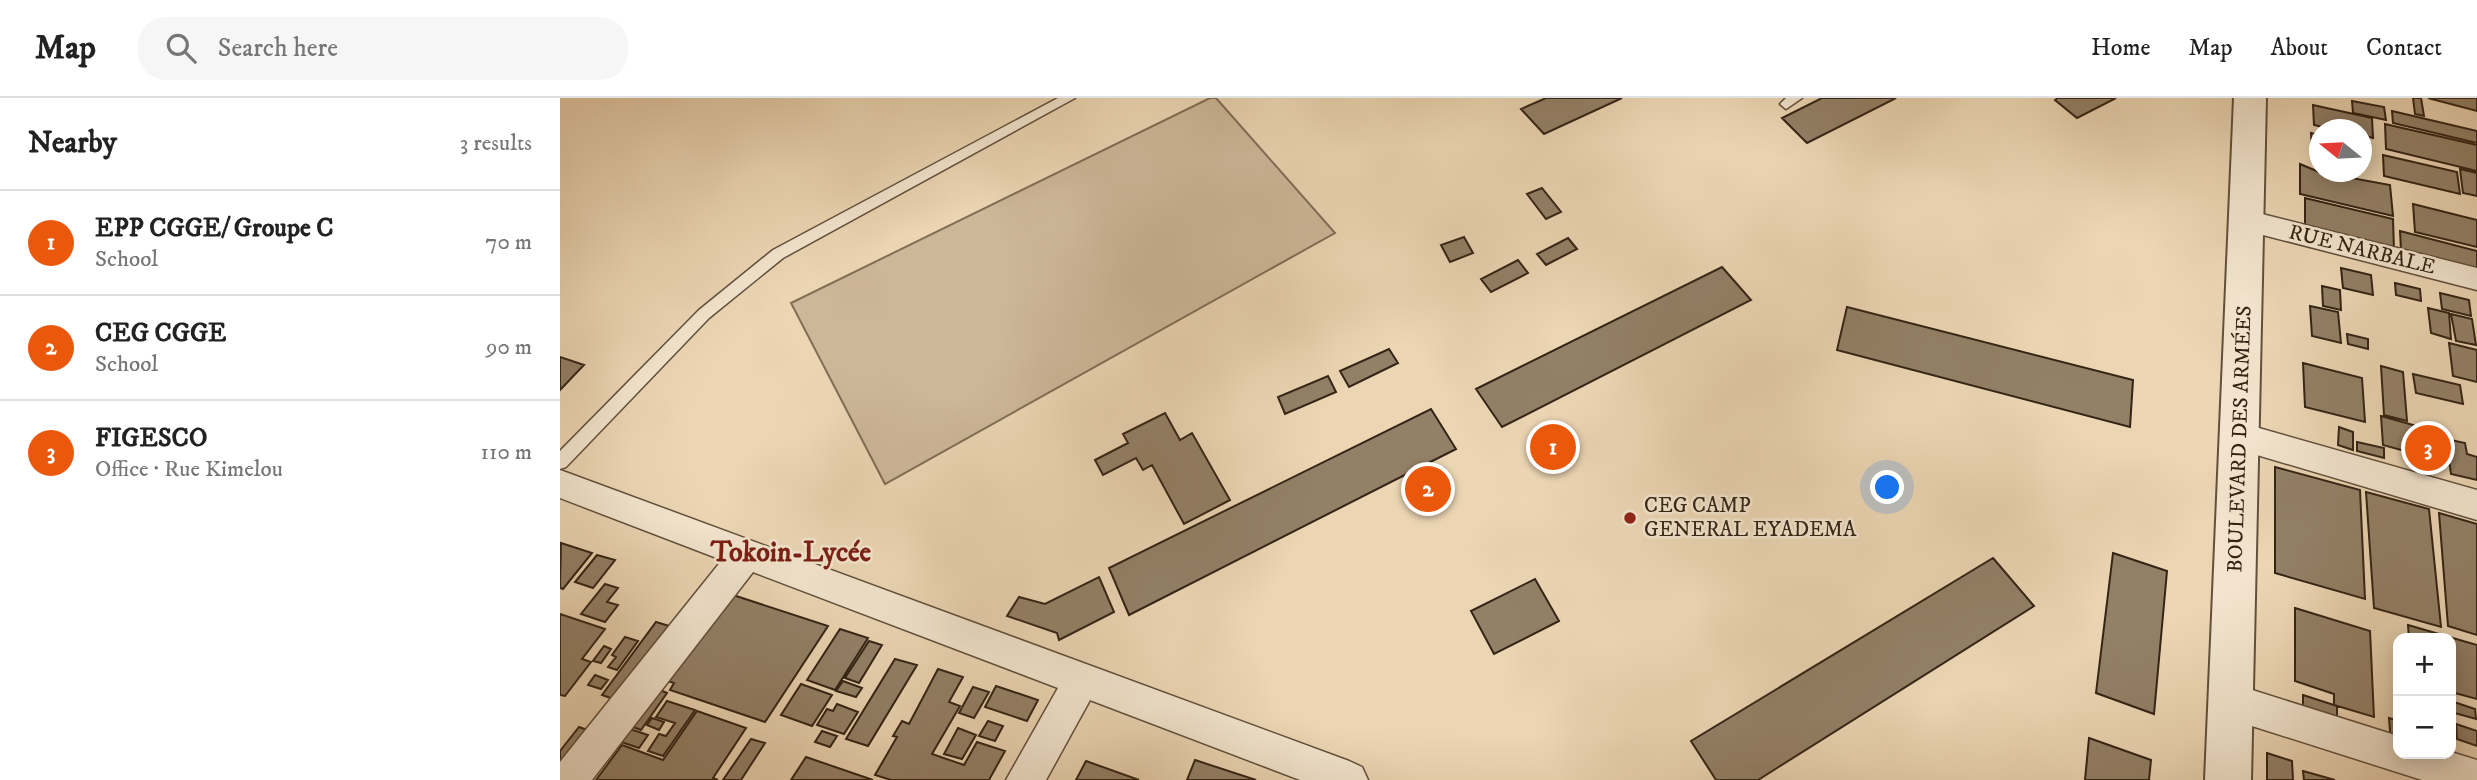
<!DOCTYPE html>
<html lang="en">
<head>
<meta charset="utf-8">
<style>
  :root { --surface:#fff; --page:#f6f6f6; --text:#222; --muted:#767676; --line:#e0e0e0; --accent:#ea580c }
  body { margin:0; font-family:"IM FELL DW Pica",serif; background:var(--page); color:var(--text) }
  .controls { position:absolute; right:21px; bottom:21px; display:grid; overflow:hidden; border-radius:14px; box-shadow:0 4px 18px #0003 }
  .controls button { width:63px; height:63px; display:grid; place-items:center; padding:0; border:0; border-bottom:2px solid var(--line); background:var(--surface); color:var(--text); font:35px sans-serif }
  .compass { position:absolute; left:1749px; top:21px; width:63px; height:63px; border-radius:50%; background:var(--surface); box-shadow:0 4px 18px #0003; rotate:288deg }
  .you { position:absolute; left:1328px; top:390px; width:24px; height:24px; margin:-18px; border:5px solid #fff; border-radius:50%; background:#1a73e8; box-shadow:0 0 0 10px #1a73e833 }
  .badge { display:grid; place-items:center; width:46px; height:46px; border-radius:50%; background:var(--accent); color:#fff; font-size:23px; font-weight:700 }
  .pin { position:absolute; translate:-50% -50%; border:4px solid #fff; box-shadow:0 2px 7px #0006 }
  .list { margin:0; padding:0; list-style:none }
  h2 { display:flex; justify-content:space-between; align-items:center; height:91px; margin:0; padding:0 28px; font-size:30px }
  h2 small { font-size:23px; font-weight:400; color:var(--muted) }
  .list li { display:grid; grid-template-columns:46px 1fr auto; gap:21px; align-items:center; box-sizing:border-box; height:105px; padding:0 28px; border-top:2px solid var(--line) }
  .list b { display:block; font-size:26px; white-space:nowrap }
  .list p { margin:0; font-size:23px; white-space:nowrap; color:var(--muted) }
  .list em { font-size:23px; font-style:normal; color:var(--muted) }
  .icon { flex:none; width:38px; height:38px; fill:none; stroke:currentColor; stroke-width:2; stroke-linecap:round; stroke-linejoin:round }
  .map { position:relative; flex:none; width:1917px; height:682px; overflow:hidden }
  header { display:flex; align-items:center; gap:42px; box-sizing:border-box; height:98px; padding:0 35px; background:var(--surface); border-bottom:2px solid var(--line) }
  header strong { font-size:33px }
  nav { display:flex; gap:38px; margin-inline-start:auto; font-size:24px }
  .search { width:490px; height:63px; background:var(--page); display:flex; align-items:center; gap:18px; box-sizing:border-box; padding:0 24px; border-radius:28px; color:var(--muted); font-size:26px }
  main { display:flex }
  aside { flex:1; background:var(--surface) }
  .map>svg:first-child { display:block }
</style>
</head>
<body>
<header>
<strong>Map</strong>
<div class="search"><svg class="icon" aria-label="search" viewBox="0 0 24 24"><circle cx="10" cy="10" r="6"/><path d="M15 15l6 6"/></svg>Search here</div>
<nav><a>Home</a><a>Map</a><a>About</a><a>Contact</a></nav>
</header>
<main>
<aside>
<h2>Nearby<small>3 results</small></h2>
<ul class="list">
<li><span class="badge">1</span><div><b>EPP CGGE/ Groupe C</b><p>School</p></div><em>70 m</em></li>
<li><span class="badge">2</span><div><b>CEG CGGE</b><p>School</p></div><em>90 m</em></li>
<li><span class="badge">3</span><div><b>FIGESCO</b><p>Office · Rue Kimelou</p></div><em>110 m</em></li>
</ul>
</aside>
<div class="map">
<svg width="1917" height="682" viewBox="0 0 1917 682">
  <rect width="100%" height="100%" fill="#ebd5b3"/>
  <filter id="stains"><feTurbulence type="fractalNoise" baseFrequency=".00286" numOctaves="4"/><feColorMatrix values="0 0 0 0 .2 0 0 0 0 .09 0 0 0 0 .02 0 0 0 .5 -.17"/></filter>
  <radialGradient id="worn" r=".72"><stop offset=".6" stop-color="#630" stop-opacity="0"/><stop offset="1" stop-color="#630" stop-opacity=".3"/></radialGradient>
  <path fill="#ccb798" stroke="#806e56" stroke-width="2" d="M650 0H656L775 135 325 386 231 205Z"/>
  <path fill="#938067" stroke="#342415" stroke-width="2" d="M986 0H1062L984 36 961 11Z
    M1262 0H1336L1247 45 1222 20Z
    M1498 0H1556L1517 20 1495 2Z
    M1853 0H1861L1864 18 1855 16Z
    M1868 0H1917V13Z
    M1792 3 1824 9 1826 22 1793 15Z
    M1753 7 1812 20 1813 40 1801 37V32H1775L1754 27Z
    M1832 13 1917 33V45L1833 25Z
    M1825 26 1917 47V73L1826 51Z
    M1751 35 1759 37V56L1752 54Z
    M1823 57 1897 74 1900 96 1824 78Z
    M1740 66 1759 74 1830 87 1833 118 1740 96Z
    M1900 71 1917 75V98L1903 95Z
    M982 90 1001 114 986 121 967 96Z
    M1745 100 1833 121 1834 152 1745 129Z
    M1853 106 1917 122V149L1855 134Z
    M1840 133 1917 153V172L1841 152Z
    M904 139 913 155 890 164 881 147Z
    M1008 140 1017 151 986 167 977 156Z
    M958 162 968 175 931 194 921 181Z
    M1162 169 1191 202 942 329 916 291Z
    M1781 170 1811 177 1813 197 1783 190Z
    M1835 185 1860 191 1861 203 1836 197Z
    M1762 188 1780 192 1781 212 1763 208Z
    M1880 195 1909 202 1911 218 1882 211Z
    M1750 208 1778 214 1781 245 1752 238Z
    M1287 209 1573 282 1570 329 1277 252Z
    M1868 210 1889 215 1891 241 1871 235Z
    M1891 216 1912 221 1916 247 1896 243Z
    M1787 236 1808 241V251L1788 246Z
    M1889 245 1917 252V284L1893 278Z
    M829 251 838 265 789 289 780 273Z
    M0 259 24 267 0 292Z
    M1743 265 1802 280 1805 324 1745 309Z
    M1821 268 1843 274 1847 323 1824 317Z
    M1853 276 1900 287 1903 306 1856 295Z
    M768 278 776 294 725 316 718 299Z
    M871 311 896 351 569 517 549 470Z
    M605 315 620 342 632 335 670 402 624 426 592 367 583 372 576 360 543 377 535 362 568 345 563 336Z
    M1821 318 1878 334 1881 363 1823 347Z
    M1779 329 1793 334V352L1778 347Z
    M1886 341 1905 345 1907 356 1917 359V382L1891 376Z
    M1797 344 1824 350V360L1797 353Z
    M1715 369 1800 392 1805 501 1715 475Z
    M1806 394 1869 411 1881 529 1814 510Z
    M1879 415 1917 426V537L1888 528Z
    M1 445 32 455 3 491 0 490Z
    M1553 455 1607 473 1594 616 1536 595Z
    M37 457 55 462 33 490 15 484Z
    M1433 460 1474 508 1198 682H1156L1131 643Z
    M539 479 554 514 499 542 497 535 447 518 459 499 485 506Z
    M975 481 999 523 934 556 911 513Z
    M45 486 58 490 47 504 58 507 45 524 21 516Z
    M170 496 268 528 205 624 110 592 114 585 101 581Z
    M1735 510 1810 533 1814 619 1774 607V596L1735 583Z
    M0 516 45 531 22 561 31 564 5 598 0 597Z
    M96 524 116 530 62 604 42 597Z
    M1848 527 1917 547V601L1891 594V540H1849Z
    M280 531 308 540 275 592 247 582Z
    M65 539 78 543 57 572 48 569 56 559 52 557Z
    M309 543 322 547 299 585 285 580Z
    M44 548 51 551 41 565 33 563Z
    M335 561 357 567 308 648 286 641Z
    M378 571 403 579 389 604 400 608 372 656 404 667 417 644 445 653 429 682H331L315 677 337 639 333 638 342 623 349 626Z
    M35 577 48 582 41 591 28 587Z
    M283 583 302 590 296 599 276 593Z
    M241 586 272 597 252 628 221 617Z
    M436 588 478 602 467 623 425 609Z
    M413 589 429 594 414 620 399 615Z
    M100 592 107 595 81 632 73 629Z
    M1743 597 1777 608V630L1743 619Z
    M107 603 135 612 103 658 88 653 99 636 106 638 115 625 96 619Z
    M1891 603 1915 611 1916 621 1891 614Z
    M277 606 298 614 284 636 257 627 267 611 273 613Z
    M137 613 186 630 153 680 158 682H36L62 647 103 662Z
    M92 620 104 624 99 632 87 627Z
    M1829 620 1838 623V649L1831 646Z
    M428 623 443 628 435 643 419 638Z
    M1896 626 1917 633V648L1897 641Z
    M19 629 33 634 0 666V653Z
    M398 630 416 637 402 661 384 656Z
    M70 631 88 637 79 650 61 644Z
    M262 633 277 638 270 649 255 644Z
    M1529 640 1591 662 1589 682H1525Z
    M191 641 205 645 181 682H163Z
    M1707 655 1732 663 1733 682H1707Z
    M246 659 313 682H231Z
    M635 662 696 682H627Z
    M526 663 579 682H516Z
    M1743 673 1775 682H1744Z"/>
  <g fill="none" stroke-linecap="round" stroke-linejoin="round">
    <g stroke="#62503c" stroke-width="3">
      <path id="service" d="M498 0H515L223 160 149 220 6 369 0 371V353L139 212 213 152Z
        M1226 0H1242L1226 11 1220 6Z"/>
    </g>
    <g stroke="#62503c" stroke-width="3">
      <path id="minor" d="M1686 112 1917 170V192L1676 130 1672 123 1676 116Z
        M1681 325 1917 392V422L1670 349 1665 339 1670 329Z
        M0 372 789 663 802 669 808 682H740L530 602 486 682H446L498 590 193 474 32 682H0V664L162 462 0 400Z
        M1670 585 1838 638V656L1891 654 1917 662V682H1862L1670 621 1657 616 1652 603 1657 590Z"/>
    </g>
    <g stroke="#62503c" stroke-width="4">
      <path id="tertiary" d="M1674 0H1706L1691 682H1645Z"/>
    </g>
    <use href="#service" fill="#f2e4ce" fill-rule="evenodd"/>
    <use href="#minor" fill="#f2e4ce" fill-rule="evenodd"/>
    <use href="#tertiary" fill="#f2e4ce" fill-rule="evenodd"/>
  </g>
  <circle fill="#8f2418" stroke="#f2e4ce" stroke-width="2.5" cx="1070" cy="420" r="7"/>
  <g text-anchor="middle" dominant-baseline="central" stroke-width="5" stroke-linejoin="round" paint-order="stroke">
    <g font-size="21" fill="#342415" stroke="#f2e4ce">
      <text transform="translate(1802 152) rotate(14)">RUE NARBALE</text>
      <text transform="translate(1680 341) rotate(-88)">BOULEVARD DES ARMÉES</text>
    </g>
    <g font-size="21" fill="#342415" stroke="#f2e4ce" text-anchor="start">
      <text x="1084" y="408">CEG CAMP<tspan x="1084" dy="24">GENERAL EYADEMA</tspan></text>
    </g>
    <g font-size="28" font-weight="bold" fill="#7a1f14" stroke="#f2e4ce">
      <text x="231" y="454">Tokoin-Lycée</text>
    </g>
  </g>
  <rect width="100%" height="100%" filter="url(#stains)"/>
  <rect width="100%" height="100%" fill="url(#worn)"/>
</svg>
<div class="controls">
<button>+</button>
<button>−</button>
</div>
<svg class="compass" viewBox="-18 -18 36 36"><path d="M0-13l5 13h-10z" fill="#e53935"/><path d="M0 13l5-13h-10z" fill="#767676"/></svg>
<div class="you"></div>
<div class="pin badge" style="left:993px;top:349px">1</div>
<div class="pin badge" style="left:868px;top:391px">2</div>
<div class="pin badge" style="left:1868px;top:350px">3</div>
</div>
</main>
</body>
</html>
